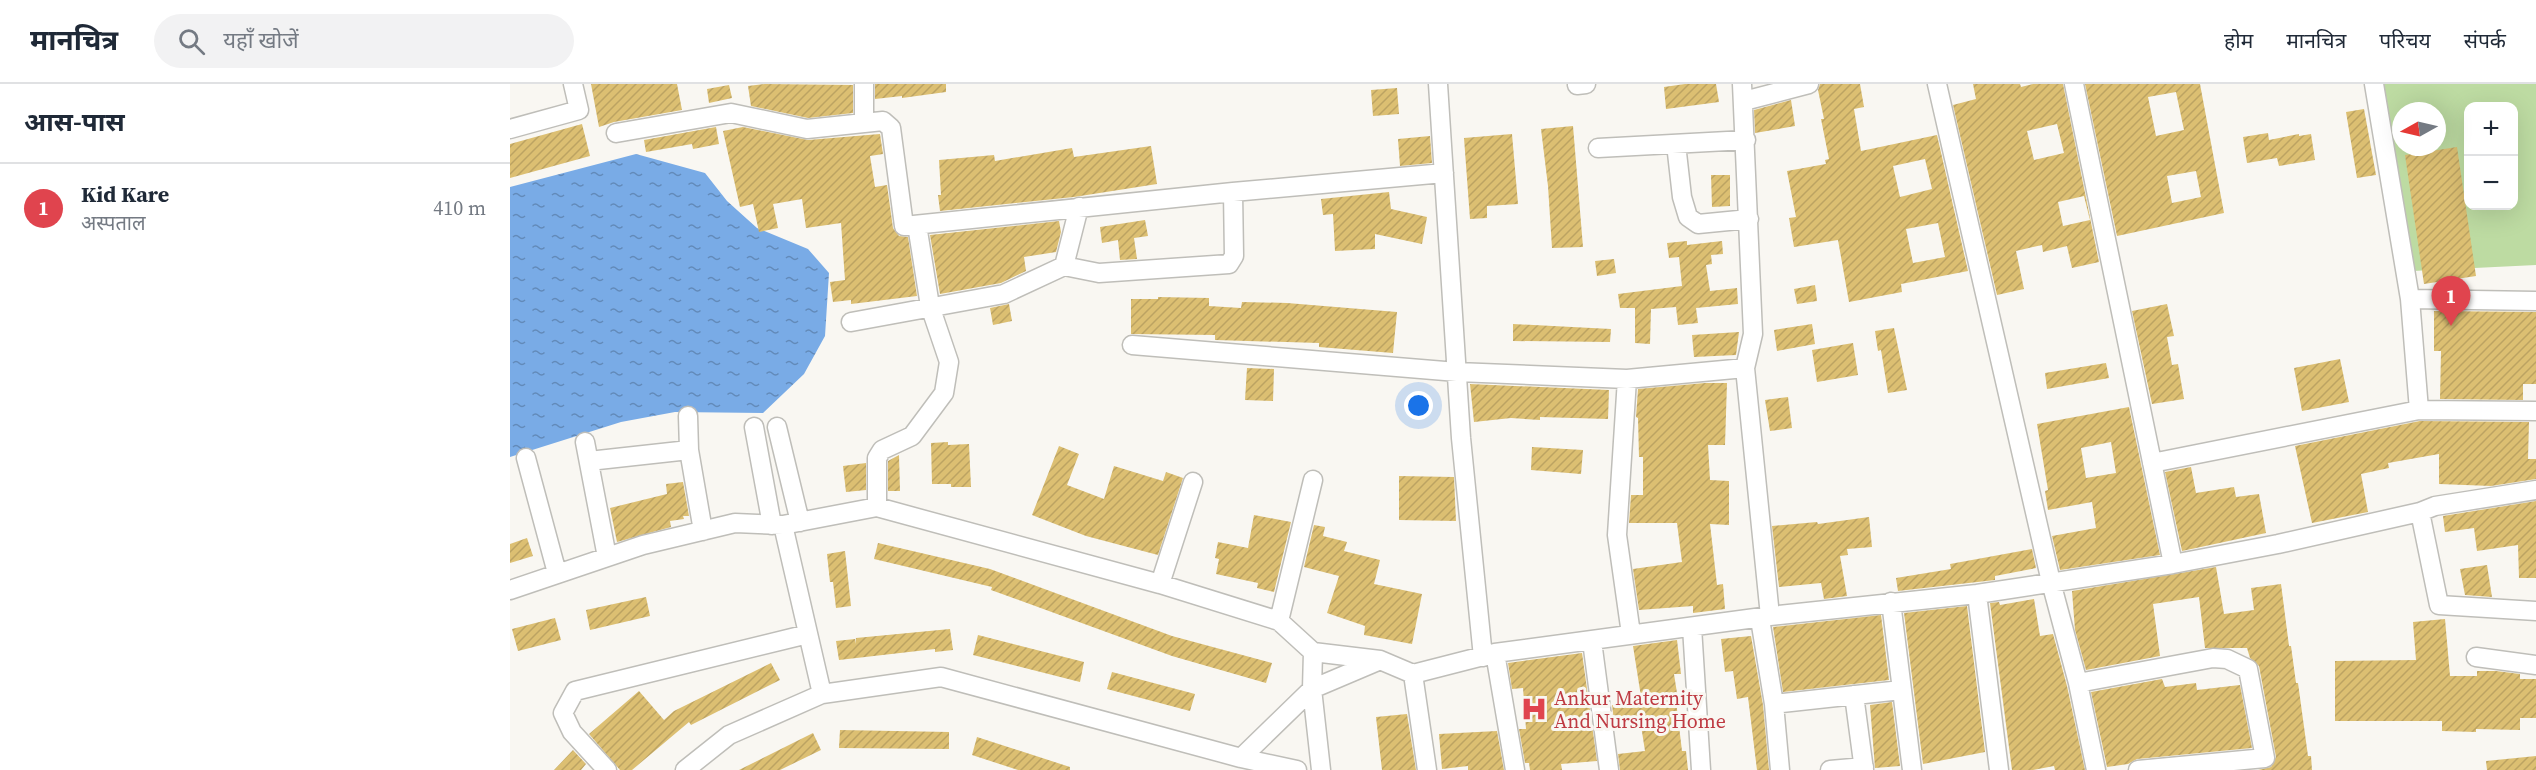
<!DOCTYPE html>
<html lang="hi">
<head>
<meta charset="utf-8">
<style>
  :root { --surface:#fff; --page:#f2f2f3; --text:#1f2937; --muted:#747a83; --line:#e0e1e3; --accent:#0f766e }
  body { margin:0; font-family:"Source Serif 4","Noto Sans Devanagari",serif; background:var(--page); color:var(--text) }
  .controls { position:absolute; right:18px; top:18px; display:grid; overflow:hidden; border-radius:12px; box-shadow:0 6px 24px #0002 }
  .controls button { width:54px; height:54px; display:grid; place-items:center; padding:0; border:0; border-bottom:2px solid var(--line); background:var(--surface); color:var(--text); font:30px sans-serif }
  .compass { position:absolute; left:1882px; top:18px; width:54px; height:54px; border-radius:50%; background:var(--surface); box-shadow:0 6px 24px #0002; rotate:262deg }
  .you { position:absolute; left:909px; top:322px; width:21px; height:21px; margin:-15px; border:4px solid #fff; border-radius:50%; background:#1a73e8; box-shadow:0 0 0 9px #1a73e833 }
  .badge { display:grid; place-items:center; width:39px; height:39px; border-radius:50%; background:var(--accent); color:#fff; font-size:20px; font-weight:700 }
  .pin { position:absolute; translate:-50% -50px; filter:drop-shadow(0 2px 3px #0008) }
  .pin::after { content:''; position:absolute; top:32px; width:21px; height:18px; background:inherit; clip-path:polygon(0 0,100% 0,50% 100%) }
  .list { margin:0; padding:0; list-style:none }
  h2 { display:flex; justify-content:space-between; align-items:center; height:78px; margin:0; padding:0 24px; font-size:26px }
  h2 small { font-size:20px; font-weight:400; color:var(--muted) }
  .list li { display:grid; grid-template-columns:39px 1fr auto; gap:18px; align-items:center; box-sizing:border-box; height:90px; padding:0 24px; border-top:2px solid var(--line) }
  .list b { display:block; font-size:22px; white-space:nowrap }
  .list p { margin:0; font-size:20px; white-space:nowrap; color:var(--muted) }
  .list em { font-size:20px; font-style:normal; color:var(--muted) }
  .icon { flex:none; width:33px; height:33px; fill:none; stroke:currentColor; stroke-width:2; stroke-linecap:round; stroke-linejoin:round }
  .map { position:relative; flex:none; width:2026px; height:686px; overflow:hidden }
  header { display:flex; align-items:center; gap:36px; box-sizing:border-box; height:84px; padding:0 30px; background:var(--surface); border-bottom:2px solid var(--line) }
  header strong { font-size:28px }
  nav { display:flex; gap:33px; margin-inline-start:auto; font-size:21px }
  .search { width:420px; height:54px; background:var(--page); display:flex; align-items:center; gap:15px; box-sizing:border-box; padding:0 21px; border-radius:33px; color:var(--muted); font-size:22px }
  main { display:flex }
  aside { flex:1; background:var(--surface) }
  .map>svg:first-child { display:block }
</style>
</head>
<body>
<header>
<strong>मानचित्र</strong>
<div class="search"><svg class="icon" aria-label="search" viewBox="0 0 24 24"><circle cx="10" cy="10" r="6"/><path d="M15 15l6 6"/></svg>यहाँ खोजें</div>
<nav><a>होम</a><a>मानचित्र</a><a>परिचय</a><a>संपर्क</a></nav>
</header>
<main>
<aside>
<h2>आस-पास<small></small></h2>
<ul class="list">
<li><span class="badge" style="background:#e0444e">1</span><div><b>Kid Kare</b><p>अस्पताल</p></div><em>410 m</em></li>
</ul>
</aside>
<div class="map">
<svg width="2026" height="686" viewBox="0 0 2026 686">
  <defs>
    <pattern id="water-ripples" width="26" height="14" patternUnits="userSpaceOnUse" patternTransform="scale(1.5)"><rect width="26" height="14" fill="#79abe6"/><path d="M2 4q2-2 4 0t4 0M15 11q2-2 4 0t4 0" fill="none" stroke="#628ab9"/></pattern>
    <pattern id="building-hatch" width="6" height="6" patternUnits="userSpaceOnUse" patternTransform="scale(1.5)"><rect width="6" height="6" fill="#dcbf72"/><path d="M-1 1l2-2M0 6l6-6M5 7l2-2" fill="none" stroke="#bca362"/></pattern>
  </defs>
  <rect width="100%" height="100%" fill="#f9f7f2"/>
  <path fill="#bddba2" fill-rule="evenodd" d="M1874 0H2026V181L1903 187ZM1958 22H2004V122H1958ZM1891 27H1927V63H1891Z"/>
  <path fill="url(#water-ripples)" d="M126 70 195 89 217 117 247 144 298 165 319 189 315 252 294 290 253 329 165 328 111 338 0 373V103Z"/>
  <path fill="url(#building-hatch)" fill-rule="evenodd" d="M81 0H167L172 26 104 38 89 43Z
    M255 0 343 1V29L298 34 241 22 238 2Z
    M365 0H436V8L392 14V12L365 15Z
    M1175 0H1206L1209 18 1156 25 1154 3Z
    M1310 0H1350L1354 23 1344 25 1351 67 1427 51 1458 187 1391 200 1392 208 1339 218 1328 156 1284 163 1279 134 1286 133 1277 87 1316 80 1315 76 1319 75 1311 35H1314L1308 6ZM1415 75 1422 105 1390 113 1383 82ZM1428 139 1435 173 1403 179 1396 145Z
    M1463 0H1510L1511 3 1523 0H1553L1589 178 1562 184 1557 162 1533 168 1532 161 1506 167 1514 205 1487 211 1443 21 1466 15ZM1547 40 1554 69 1524 76 1517 47ZM1574 112 1580 136 1553 142 1548 118Z
    M1575 0H1690L1714 129 1607 152ZM1666 8 1674 46 1646 52 1638 13ZM1686 87 1691 113 1662 119 1657 92Z
    M219 1 222 14 199 19 197 5Z
    M887 4 889 30 863 32 861 6Z
    M1281 16 1285 42 1245 49 1244 26Z
    M1854 25 1866 91 1847 94 1836 28Z
    M72 40 80 72 0 94V60Z
    M1063 42 1073 163 1042 164 1038 102 1031 45Z
    M206 43 209 60 183 65 182 60 136 68 134 56Z
    M233 43 298 56 370 50 373 70 360 72 365 103 377 101 383 144 389 152 398 153 407 212 341 220V216L323 218 320 198 335 196 331 139 296 144 292 115 263 120 268 144 249 148 243 120 230 123 213 47Z
    M1758 49 1759 56 1789 50V52L1801 50 1805 76 1769 82 1767 74 1737 79 1733 53Z
    M1002 50 1008 120 977 122V134L960 135 954 54Z
    M920 52 922 79 890 82 888 55Z
    M641 62 647 100 564 113 430 127 428 111H431L429 76 484 71 485 77 562 64 564 73Z
    M1947 63 1966 192 1914 200 1895 71Z
    M1201 91H1220V122L1202 123Z
    M879 108 881 125 917 133 912 160 865 150V165L825 167 823 130 813 131 811 115Z
    M635 136 638 152 624 154 627 175 610 176 608 156 592 159 590 143Z
    M549 137 551 148 546 168 514 173 516 187 491 199 430 210 420 151Z
    M1177 157V161L1212 157 1213 170 1201 171 1202 180 1196 181 1200 207 1227 204 1228 220 1186 224 1188 239 1168 241 1166 223 1141 225 1140 260 1125 259V224H1110L1108 210 1172 202 1169 173 1159 174 1157 159Z
    M1104 175 1106 189 1087 192 1085 177Z
    M1305 201 1307 217 1287 220 1284 205Z
    M648 213 699 214V222L731 224 732 218 777 219 887 228 883 269 809 263V259L705 256V251L621 250V215H648Z
    M499 220 502 237 483 241 480 224Z
    M1657 220 1664 252 1657 253 1662 281 1668 280 1674 315 1642 320 1622 227Z
    M1924 227 2026 228V300H2013V316L1930 315 1931 267H1924Z
    M1003 240 1101 245 1100 258 1003 257Z
    M1302 240 1305 260 1267 267 1264 246Z
    M1384 244 1397 306 1378 309 1371 266 1368 267 1365 247Z
    M1229 248 1226 271 1184 273 1182 251Z
    M1343 259 1348 291 1307 298 1302 266Z
    M1830 275 1839 318 1792 327 1784 284Z
    M1596 279 1599 294 1537 305 1535 289Z
    M737 284 764 285 763 317 735 316Z
    M1195 299H1217L1215 361H1198L1200 396 1219 397V441L1200 440 1207 501 1213 500 1215 525 1183 529V522L1129 526 1123 485 1172 478 1167 439H1119L1121 411H1133V373H1129L1128 334 1126 333 1128 305Z
    M960 300 1099 306 1098 335 1030 333V336L1001 334 964 338Z
    M1278 313 1282 344 1260 347 1255 316Z
    M1619 323 1650 471 1550 486 1542 452 1586 444 1582 418 1538 426 1535 407 1538 406 1527 340ZM1601 358 1606 389 1576 394 1571 364Z
    M1910 337 2019 338 2018 375H2026V395L1981 402 1929 400V370L1878 379 1879 384 1851 390 1858 428 1802 439 1785 362Z
    M438 358V361L459 360 461 403H441V400H422L421 359Z
    M549 362 569 370 557 401 594 415 604 382 653 397 656 388 673 394 648 471 576 452 522 431Z
    M1022 363 1073 366 1071 390 1021 386Z
    M389 371 390 407H378V377Z
    M356 379V406L336 408 333 382Z
    M1681 383 1686 409 1724 403 1726 413 1749 410 1756 449 1672 467 1655 388Z
    M889 392 944 393 946 437 889 436Z
    M173 398 179 432H173L174 435 160 437 161 443 107 458 100 424 157 410 156 400Z
    M2026 417V494H2009L2008 461 1967 467 1964 444 1935 448 1933 432Z
    M744 431 781 438 764 508 747 504 748 499 706 490 709 475 705 474 708 458 738 464Z
    M1359 433 1362 463 1337 465 1338 471 1330 472 1337 512 1314 515 1311 499 1269 503 1262 442 1307 438 1308 440Z
    M804 441 815 443 813 452 837 458 834 467 870 476 864 500 912 510 902 560 854 551 855 542 817 529 829 492 794 483Z
    M17 454 23 472 0 479V460Z
    M368 459 480 485 662 552 762 579 756 599 662 572 481 506 482 503 364 475Z
    M1522 465 1526 484 1485 492V496L1388 507 1386 494 1441 485 1440 480Z
    M335 467 341 522 326 524 323 498H320L317 470Z
    M1977 481 1982 513 1955 511 1950 485Z
    M1706 483 1714 530 1744 526 1741 504 1771 500 1779 562H1781L1786 599H1788L1798 672H1801L1802 686H1748L1761 683 1766 673 1749 582 1740 574 1737 564H1695L1689 513 1643 520 1650 572 1576 586 1565 546 1562 507Z
    M136 513 140 532 80 546 76 526Z
    M1524 515 1530 552 1543 550 1557 602 1575 686H1545L1544 682 1523 686H1502L1480 519 1489 518 1490 521Z
    M1457 522 1475 668 1413 680 1394 529Z
    M1371 531 1379 596 1273 608 1263 543Z
    M45 534 51 556 8 567 2 545Z
    M1935 535 1940 592H1967V587H1986L2010 590V595H2026V634H2010V646L1966 645V648L1932 647V637H1825V577L1906 576 1903 538Z
    M440 545 443 566 425 568V565L329 576 326 557 345 555V560L346 554Z
    M468 551 574 578 570 598 463 571Z
    M1241 552 1253 621 1259 686H1247L1238 613 1227 615 1223 587 1215 588 1211 555Z
    M1167 556 1171 590H1164L1167 609H1165L1172 667H1176L1178 686H1110L1108 670 1135 667 1130 635 1104 637 1102 621 1132 619 1123 562Z
    M1072 569 1087 677 1051 680 1052 686H1020L1019 679H1015L1009 645H1016L1013 604 1002 605 998 579Z
    M261 579 270 596 181 641 179 638 122 686H110L79 650 129 607 154 636 164 627Z
    M602 588 685 610 680 627 597 605Z
    M1652 595 1655 603 1686 599 1687 606 1730 601 1742 664 1627 675 1618 680 1597 683 1581 608Z
    M1382 618 1390 682 1365 684 1360 621Z
    M897 630 906 686H872L866 633Z
    M330 646 439 648V665L329 664Z
    M987 647 994 686H958V682L932 685 929 650Z
    M303 649 311 666 270 686H229Z
    M467 653 560 683V686H508L462 671Z
    M63 666 76 680 71 686H44Z
    M2026 672V686H1977L1976 677Z"/>
  <g fill="none" stroke-linecap="round" stroke-linejoin="round">
    <g stroke="#bfbeb9" stroke-width="21">
      <path id="minor" d="M928 0 951 354 973 573
        M1232 0 1243 250 1235 284 1260 532
        M1427 0 1541 498 1568 599 1586 686
        M1564 0 1663 480
        M1864 0 1900 215 2026 217
        M1067 1 1076 0
        M1234 17 1299 0
        M354 39V0
        M0 45 69 26 63 0
        M106 49 221 29 297 45 373 37 381 44 394 142 723 108 934 89
        M1166 60 1172 113 1178 133 1188 140 1239 135
        M1088 64 1236 56
        M554 182 589 189 719 180 724 172 723 108
        M1900 215 1909 326
        M341 238 494 210 554 182 569 123
        M622 261 947 288 1117 295 1235 284
        M1117 295 1107 451 1121 550
        M178 332 179 366 193 447
        M244 343 262 441
        M267 343 290 438
        M75 358 97 473
        M16 374 47 489
        M79 377 179 366
        M1642 379 1909 326 2026 327
        M367 423V374L372 366 402 352 434 309 439 278 420 222 407 141
        M1910 428 1929 521 2026 527
        M273 441 312 610
        M650 500 683 398
        M0 506 133 461 225 439 273 441 367 423 650 500 769 537 803 568 870 576 903 590 985 569 1260 532 1467 510 1663 480 1768 460 1910 428 1925 422 2026 406
        M1467 510 1489 686
        M1381 518 1402 686
        M1250 535 1264 620 1270 686
        M769 537 803 396
        M1182 543 1191 686
        M1082 557 1099 686
        M803 568 802 605 811 686
        M985 569 1005 686
        M1966 573 2026 581
        M903 590 917 686
        M1568 599 1703 574 1717 575 1738 585 1755 674 1628 686
        M1344 611 1354 686
        M1264 620 1391 606
        M731 674 802 605 868 577
        M97 686 62 648 53 629 65 607 298 550
        M175 686 219 651 312 610 431 593 731 674 787 686
        M1320 686 1354 683"/>
    </g>
    <use href="#minor" stroke="#fff" stroke-width="18"/>
  </g>
  <defs>
    <g id="hospital-bare" transform="scale(2.07)"><path d="M-5-5h3v3.5h4V-5h3V5h-3V1.5h-4V5h-3Z" fill="#e0444e" stroke="#f9f7f2" stroke-width="2.5" paint-order="stroke"/></g>
  </defs>
  <g fill-rule="evenodd">
    <use href="#hospital-bare" x="1024" y="625"/>
  </g>
  <g text-anchor="middle" dominant-baseline="central" stroke-width="6" stroke-linejoin="round" paint-order="stroke">
    <g font-size="20" fill="#be3a42" stroke="#f9f7f2" text-anchor="start">
      <text x="1044" y="614">Ankur Maternity<tspan x="1044" dy="23">And Nursing Home</tspan></text>
    </g>
  </g>
</svg>
<div class="controls">
<button>+</button>
<button>−</button>
</div>
<svg class="compass" viewBox="-18 -18 36 36"><path d="M0-13l5 13h-10z" fill="#e53935"/><path d="M0 13l5-13h-10z" fill="#747a83"/></svg>
<div class="you"></div>
<div class="pin badge" style="left:1941px;top:242px;background:#e0444e">1</div>
</div>
</main>
</body>
</html>
